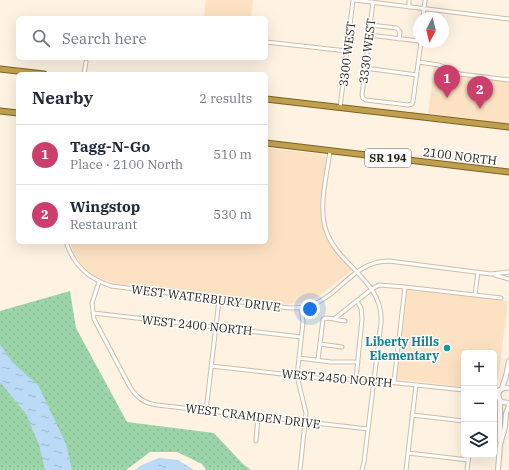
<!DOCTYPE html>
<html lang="en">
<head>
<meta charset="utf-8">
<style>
  :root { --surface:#fff; --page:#f6f6f7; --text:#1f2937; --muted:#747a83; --line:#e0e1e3; --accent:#cc3e6b }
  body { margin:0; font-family:"IBM Plex Serif",serif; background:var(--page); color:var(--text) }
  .controls { position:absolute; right:12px; bottom:12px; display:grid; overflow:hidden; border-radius:6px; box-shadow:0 4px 16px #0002 }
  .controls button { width:36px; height:36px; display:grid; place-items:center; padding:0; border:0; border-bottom:1px solid var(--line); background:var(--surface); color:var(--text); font:20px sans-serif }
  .compass { position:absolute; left:413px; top:12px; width:36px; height:36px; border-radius:50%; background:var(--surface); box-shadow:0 4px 16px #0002; rotate:187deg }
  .you { position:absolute; left:310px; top:309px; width:14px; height:14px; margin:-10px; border:3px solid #fff; border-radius:50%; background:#1a73e8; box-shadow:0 0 0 6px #1a73e833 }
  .badge { display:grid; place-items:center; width:26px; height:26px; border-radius:50%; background:var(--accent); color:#fff; font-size:13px; font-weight:700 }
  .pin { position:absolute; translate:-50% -33px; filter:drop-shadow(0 1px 2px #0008) }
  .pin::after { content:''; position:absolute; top:21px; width:14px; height:12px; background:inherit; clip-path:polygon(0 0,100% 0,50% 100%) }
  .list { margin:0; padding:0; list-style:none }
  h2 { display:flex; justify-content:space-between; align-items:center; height:52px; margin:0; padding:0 16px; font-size:17px }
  h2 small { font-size:13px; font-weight:400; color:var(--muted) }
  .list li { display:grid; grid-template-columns:26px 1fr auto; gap:12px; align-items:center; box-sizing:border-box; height:60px; padding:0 16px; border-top:1px solid var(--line) }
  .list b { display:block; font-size:15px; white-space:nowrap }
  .list p { margin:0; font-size:13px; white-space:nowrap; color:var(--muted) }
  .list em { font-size:13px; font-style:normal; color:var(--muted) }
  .icon { flex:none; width:22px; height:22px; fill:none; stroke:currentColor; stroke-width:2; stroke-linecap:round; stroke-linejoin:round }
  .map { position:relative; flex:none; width:509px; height:470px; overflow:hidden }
  .search { position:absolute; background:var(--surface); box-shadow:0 4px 16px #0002; left:16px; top:16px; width:252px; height:44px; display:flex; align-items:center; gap:10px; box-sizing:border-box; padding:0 14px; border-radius:6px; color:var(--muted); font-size:15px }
  .panel { position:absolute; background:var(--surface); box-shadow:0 4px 16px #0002; left:16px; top:72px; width:252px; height:172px; border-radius:6px }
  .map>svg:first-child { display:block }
</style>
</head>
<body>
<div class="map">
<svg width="509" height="470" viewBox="0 0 509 470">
  <defs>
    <pattern id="grass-dots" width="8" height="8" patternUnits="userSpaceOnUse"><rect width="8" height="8" fill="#9cd4a9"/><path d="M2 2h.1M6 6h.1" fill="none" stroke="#86b590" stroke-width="1.8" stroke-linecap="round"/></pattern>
    <pattern id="water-ripples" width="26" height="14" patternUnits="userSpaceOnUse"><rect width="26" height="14" fill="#badaf5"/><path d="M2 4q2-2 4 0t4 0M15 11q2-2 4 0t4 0" fill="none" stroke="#a0bad1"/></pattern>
  </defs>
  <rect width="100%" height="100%" fill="#fef2e2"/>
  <path fill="#fce2c3" d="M206 0H253L251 18H197L204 16Z
    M434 66 442 68 461 77 509 82V125L428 114Z
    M266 148 322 154 326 157 325 173 320 203 321 222 326 235 331 246 350 267 351 271 319 296 302 303 286 304 116 284 107 281 95 276 83 266 75 255 70 242H266Z
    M407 290 508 301 498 379 494 383V353H464V387L396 379Z"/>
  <path fill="url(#grass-dots)" d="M70 291 76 328 127 422 214 433 243 464 251 470H206L202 464 177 452H150L126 470H0V311Z"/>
  <path fill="url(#water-ripples)" d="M0 344 12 362 38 385 66 444 72 470H45L39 444 32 429 27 415 0 382Z
    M159 458 178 460 194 470H135L142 465Z"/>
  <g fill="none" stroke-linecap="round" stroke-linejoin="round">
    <g stroke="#cfbba3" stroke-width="5">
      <path id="minor" d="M354 0 509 19
        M373 2 362 95 363 98 366 100 408 105 412 104 413 101 421 42
        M409 7V0
        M423 18 425 0
        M370 25 397 28 400 32 399 39
        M369 35 419 41
        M266 42 347 51
        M418 62 439 65 460 74 509 80
        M365 68 417 75
        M84 74 86 62
        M340 108 353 0
        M330 151C327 175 318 207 326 230 337 266 384 280 381 323L364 462 362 470
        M66 242C74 266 88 278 111 286L290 308C298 308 305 308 312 305 341 294 354 261 389 261L491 274 509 272
        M495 275 509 279
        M99 282 92 303 94 319 130 387C137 398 144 403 157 405L368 429
        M475 295 478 272
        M93 313 301 337
        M334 319 345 321
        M320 344 342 347
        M299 358 331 362H358
        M318 360 323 319 326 318 334 319 372 289 379 285 405 287 501 298
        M211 366 318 378 369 380 464 390
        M356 379 362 319 361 308 357 301
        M394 382 405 287
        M494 392 501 389
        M206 411 219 300
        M412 415 464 421
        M256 441 258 417
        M408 453 468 460
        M300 470 306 413 297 376 303 322 301 308
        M406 470 416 385
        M467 470 469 455"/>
    </g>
    <g stroke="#cfbba3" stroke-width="6">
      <path id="tertiary" d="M502 388 506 376 509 361
        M509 388C499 386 495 396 502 402L509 403
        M500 441V401
        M498 470 500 445 505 427 506 413 509 406"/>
    </g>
    <g stroke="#7f621d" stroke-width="7">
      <path id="trunk" d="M0 69 44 74
        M266 99 509 127
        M0 111 18 113
        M266 143 509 172"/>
    </g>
    <use href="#minor" stroke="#fff" stroke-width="3"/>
    <use href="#tertiary" stroke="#fff" stroke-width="4"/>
    <use href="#trunk" stroke="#c0a04f" stroke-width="5"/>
  </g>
  <circle fill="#0f9aa8" stroke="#fff" stroke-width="1.5" cx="447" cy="348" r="4"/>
  <g text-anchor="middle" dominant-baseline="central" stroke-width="3" stroke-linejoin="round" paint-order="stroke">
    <rect fill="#fff" stroke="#655f59" stroke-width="1" x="365" y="149" width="46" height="18" rx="3"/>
    <g font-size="11" font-weight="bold" fill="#231b12">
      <text x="388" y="158">SR 194</text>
    </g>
    <g font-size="12" fill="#231b12" stroke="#fff">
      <text transform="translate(367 51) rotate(-83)">3330 WEST</text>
      <text transform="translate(347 54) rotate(-83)">3300 WEST</text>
      <text transform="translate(460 156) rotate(7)">2100 NORTH</text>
      <text transform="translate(206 298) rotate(7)">WEST WATERBURY DRIVE</text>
      <text transform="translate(197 325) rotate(6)">WEST 2400 NORTH</text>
      <text transform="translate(337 378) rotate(5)">WEST 2450 NORTH</text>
      <text transform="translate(253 416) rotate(7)">WEST CRAMDEN DRIVE</text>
    </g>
    <g font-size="12" font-weight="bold" fill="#0d838f" stroke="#fff" text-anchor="end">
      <text x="439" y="341">Liberty Hills<tspan x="439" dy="14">Elementary</tspan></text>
    </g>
  </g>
</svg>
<div class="controls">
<button>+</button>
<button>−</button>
<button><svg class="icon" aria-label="layers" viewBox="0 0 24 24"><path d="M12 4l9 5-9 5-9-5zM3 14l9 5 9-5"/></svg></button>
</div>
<svg class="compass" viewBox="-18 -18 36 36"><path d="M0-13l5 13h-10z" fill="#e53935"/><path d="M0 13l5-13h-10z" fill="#747a83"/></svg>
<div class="you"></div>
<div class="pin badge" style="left:447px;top:98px">1</div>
<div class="pin badge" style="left:480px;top:109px">2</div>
<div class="search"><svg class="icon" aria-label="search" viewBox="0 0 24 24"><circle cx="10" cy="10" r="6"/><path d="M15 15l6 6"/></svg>Search here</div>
<section class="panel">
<h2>Nearby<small>2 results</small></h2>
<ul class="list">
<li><span class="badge">1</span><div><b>Tagg-N-Go</b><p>Place · 2100 North</p></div><em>510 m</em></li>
<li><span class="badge">2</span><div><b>Wingstop</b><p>Restaurant</p></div><em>530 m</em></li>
</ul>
</section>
</div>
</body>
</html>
